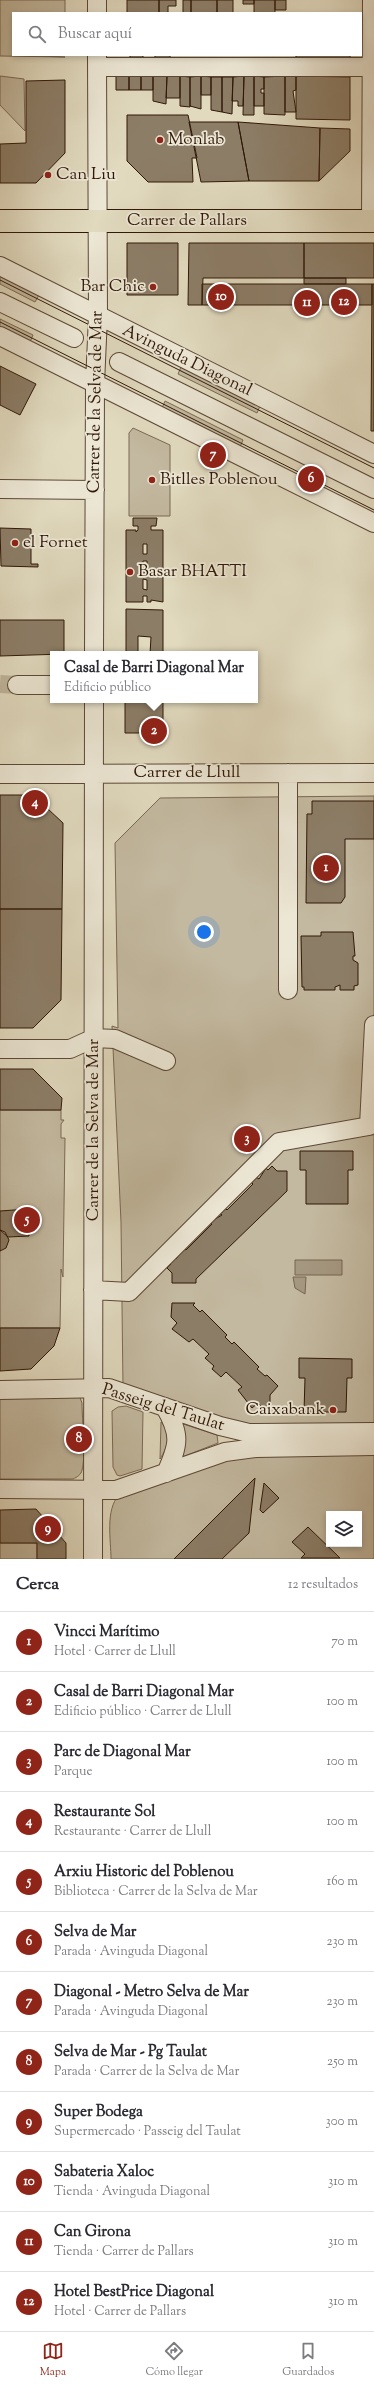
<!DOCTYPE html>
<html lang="es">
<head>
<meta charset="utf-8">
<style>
  :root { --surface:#fff; --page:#f2f2f3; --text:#2b2b33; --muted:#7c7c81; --line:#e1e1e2; --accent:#8f2418 }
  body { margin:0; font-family:"Sorts Mill Goudy",serif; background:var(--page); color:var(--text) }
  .controls { position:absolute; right:12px; bottom:12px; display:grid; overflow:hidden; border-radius:0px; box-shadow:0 2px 6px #0003 }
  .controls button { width:36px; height:36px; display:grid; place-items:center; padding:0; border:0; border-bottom:1px solid var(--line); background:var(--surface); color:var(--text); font:20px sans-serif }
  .you { position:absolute; left:204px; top:932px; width:14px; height:14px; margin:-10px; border:3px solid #fff; border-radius:50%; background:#1a73e8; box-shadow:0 0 0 6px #1a73e833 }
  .badge { display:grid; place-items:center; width:26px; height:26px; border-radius:50%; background:var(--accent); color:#fff; font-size:13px; font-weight:700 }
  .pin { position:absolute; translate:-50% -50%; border:2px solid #fff; box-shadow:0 1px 4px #0006 }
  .popup { position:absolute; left:50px; top:651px; width:208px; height:52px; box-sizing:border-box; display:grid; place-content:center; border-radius:0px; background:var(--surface); filter:drop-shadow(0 1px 3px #0005); font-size:13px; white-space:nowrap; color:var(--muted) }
  .popup b { font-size:15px; color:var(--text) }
  .popup::after { content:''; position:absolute; left:50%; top:100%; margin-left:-8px; border:8px solid transparent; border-top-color:var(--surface) }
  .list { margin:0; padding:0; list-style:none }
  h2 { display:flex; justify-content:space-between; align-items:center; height:52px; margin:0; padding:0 16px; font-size:17px }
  h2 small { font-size:13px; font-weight:400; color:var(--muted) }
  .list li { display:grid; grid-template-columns:26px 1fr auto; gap:12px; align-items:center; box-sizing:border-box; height:60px; padding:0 16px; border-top:1px solid var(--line) }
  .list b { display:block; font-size:15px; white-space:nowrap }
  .list p { margin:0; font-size:13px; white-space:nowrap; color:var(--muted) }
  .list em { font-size:13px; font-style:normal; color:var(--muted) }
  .icon { flex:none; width:22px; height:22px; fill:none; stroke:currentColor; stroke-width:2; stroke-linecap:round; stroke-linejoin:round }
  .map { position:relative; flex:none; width:374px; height:1559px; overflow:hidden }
  .search { position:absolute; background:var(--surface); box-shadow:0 2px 6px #0003; left:12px; right:12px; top:12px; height:44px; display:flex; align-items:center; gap:10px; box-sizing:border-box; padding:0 14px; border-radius:0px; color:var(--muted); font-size:15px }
  .sheet { height:772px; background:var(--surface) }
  nav { display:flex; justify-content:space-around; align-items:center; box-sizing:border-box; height:56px; border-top:1px solid var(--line); background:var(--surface); font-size:11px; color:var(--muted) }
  nav a { display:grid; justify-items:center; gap:2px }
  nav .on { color:var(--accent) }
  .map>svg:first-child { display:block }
</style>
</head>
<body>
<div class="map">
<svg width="374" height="1559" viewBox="0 0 374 1559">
  <rect width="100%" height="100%" fill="#e1dabf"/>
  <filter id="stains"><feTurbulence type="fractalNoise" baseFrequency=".005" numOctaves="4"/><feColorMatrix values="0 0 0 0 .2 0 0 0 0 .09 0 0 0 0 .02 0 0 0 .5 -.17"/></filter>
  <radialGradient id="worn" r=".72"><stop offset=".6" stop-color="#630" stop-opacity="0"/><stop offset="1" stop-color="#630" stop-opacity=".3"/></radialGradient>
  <path fill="#c3b9a0" stroke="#7a6854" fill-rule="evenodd" d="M0 0H65V13H13V55L65 57 0 56Z
    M0 76 24 79 25 131 0 105Z
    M0 276 39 295 35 302 0 284Z
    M0 319 33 335 30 342 0 327Z
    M181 367 260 406 257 413 178 374Z
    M165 401 243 440 240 447 162 408Z
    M133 428 170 445V516H129V433Z
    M374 796V1426L246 1427 123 1388 121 1222 112 1026 118 1028 115 843 160 798Z
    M0 1110H61V1120H64L61 1124V1138H65L63 1277 61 1269 60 1328H0Z
    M79 1395 82 1403C82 1419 86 1457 82 1470 81 1475 77 1477 73 1479H0V1396Z
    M126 1406 143 1412 142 1469 120 1476 117 1475 113 1467 112 1411 118 1407Z
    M161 1422C172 1433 168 1447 160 1459Z
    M177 1422 217 1435 218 1443 177 1459Z
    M374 1451V1559H111C111 1540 105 1510 119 1495L225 1455ZM329 1514H359V1544H329Z
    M0 1543H37V1559H0Z"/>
  <path fill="#a59881" stroke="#766551" d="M295 1260H342V1275H295Z
    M293 1277H306L305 1294 295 1288Z"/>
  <path fill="#8c7d67" stroke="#301808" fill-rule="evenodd" d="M127 0H159V13H127Z
    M159 0H176V6H168V13H159Z
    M183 0H191V13H183Z
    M191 0H217V13H191Z
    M217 0H233V13H217Z
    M243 0H254V4H243Z
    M254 0H275V13H254Z
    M275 0H286V10H275Z
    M130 55H143V60H130Z
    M155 55H170V60H155Z
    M296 55H350V60H296Z
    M116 76H129V90H116Z
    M129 76H141V90H129Z
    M141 76H153V90H141Z
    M153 76H167L166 104 153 101Z
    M167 76H180V98H166Z
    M180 76 190 77V107L180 106Z
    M201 76 211 77V95H201Z
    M201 76V109L190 106V77Z
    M244 76H254V115H243Z
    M244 76 243 106H238V101H232L233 77Z
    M254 76 264 77V89H261V93H264V106H254Z
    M285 76H296V90L293 91 296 112H285Z
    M285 76V115L264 114V77Z
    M296 76 350 77V120L296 119Z
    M211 77H222V112L211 110Z
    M222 77H233L232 114 222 112Z
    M65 80V153L36 183H0V144L26 143V81Z
    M127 115H188L197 158H192L193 182H148L127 161Z
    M189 122H238L249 181 201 182Z
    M238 122 320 128 319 181H249Z
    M320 128 350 129V151L319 181Z
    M127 243H178V295H127Z
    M189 243H304V278H203L202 305H188Z
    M304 243H374V278H304Z
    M304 278H346V284H304Z
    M202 284H372V305H202Z
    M372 284H374V431H371Z
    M0 366 36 384 20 415 0 405Z
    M133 518H157L156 526H151V530H163V602L151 600V602H147V596H143V602H126V530H136V532L138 530V526H133ZM143 544H147V554H143ZM143 561H147V572H143ZM143 579 147 580V590L143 589Z
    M0 528 31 529V564H38V567L1 566Z
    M126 609 163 610V654H150L151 637 138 636V654H126Z
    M0 620H64V654L0 656Z
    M125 700H163V733H125Z
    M0 795H33L63 823 62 909H0Z
    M312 801H374V839H345V897L341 903H306L307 814H312Z
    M0 909H62L61 1000 33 1028H0Z
    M321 932H353L355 956H353V960L358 963V985L354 986V990H340V985L335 987V990H304V987H302L301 936H321Z
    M0 1069H33L62 1098 61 1110H0Z
    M300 1151H353V1170H348V1204H306V1170H300Z
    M272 1166 277 1171H287V1191L196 1279V1283H172V1273L167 1268 171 1264 169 1262 174 1257 176 1259 183 1248 186 1250 212 1224 210 1222 222 1215 219 1213 225 1208 227 1210 253 1184 251 1182 256 1177 259 1179 266 1168 268 1170Z
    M28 1209 29 1236 8 1237 0 1230V1211Z
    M0 1230 5 1232 9 1240 6 1248 0 1251Z
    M172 1303H195L193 1305 200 1312 202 1310 227 1335 225 1337 232 1344 234 1342 259 1367 257 1369 265 1376 267 1375 278 1386 270 1395V1407H262L258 1403 252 1408 238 1390 242 1387 226 1372 221 1377 212 1369 214 1366 205 1358 209 1354 193 1339 189 1342 172 1329 177 1323 171 1317Z
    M0 1328H60L54 1346 31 1369 0 1371Z
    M299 1358 352 1359V1378H347L346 1412H304L305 1378H299Z
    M255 1478 249 1533 222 1559H174Z
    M264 1483 279 1498 263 1513 260 1510Z
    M36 1509 66 1543V1559H37V1543H0V1510Z
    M308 1527 340 1558H301L305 1554 292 1542Z"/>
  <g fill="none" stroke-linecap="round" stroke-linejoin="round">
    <path stroke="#beb39a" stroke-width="18" stroke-dasharray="18 9" stroke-linecap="butt" d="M0 684 17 685"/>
    <g stroke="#5c4836" stroke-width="20">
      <path id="minor" d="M97 0V13
        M97 67H372
        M371 221 372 0
        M0 266 374 454
        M0 302 74 338
        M0 336 374 523
        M119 362 374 489
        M0 489 95 490
        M94 654 95 384 98 316 97 55
        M17 685H53
        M288 773V990
        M0 774 374 773
        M0 1049H70L94 1038 115 1039 166 1061
        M93 1290 129 1292 279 1142 369 1126 374 1025
        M0 1390 109 1388 220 1426 249 1433 374 1432
        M165 1407C181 1435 179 1444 166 1473
        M0 1489 116 1490 225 1452 256 1448 374 1446
        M93 1559 94 700"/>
    </g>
    <g stroke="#301808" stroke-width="24">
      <path id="major" d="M0 221H374"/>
    </g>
    <use href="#minor" stroke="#ece7d5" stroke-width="18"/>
    <use href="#major" stroke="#e1dabf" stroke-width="22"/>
    <path stroke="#301808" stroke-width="1" d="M0 280 374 468
      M0 322 374 510"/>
  </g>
  <g fill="#8f2418" stroke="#ece7d5" stroke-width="1.5">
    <circle cx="160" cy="140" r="4"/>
    <circle cx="48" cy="175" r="4"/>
    <circle cx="153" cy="287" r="4"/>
    <circle cx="152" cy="480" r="4"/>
    <circle cx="15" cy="543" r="4"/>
    <circle cx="130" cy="572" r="4"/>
    <circle cx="333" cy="1410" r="4"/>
  </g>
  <g text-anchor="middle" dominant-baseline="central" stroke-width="3.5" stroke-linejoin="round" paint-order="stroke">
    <g font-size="17" fill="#301808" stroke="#ece7d5" text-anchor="start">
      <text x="168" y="140">Monlab</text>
      <text x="56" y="175">Can Liu</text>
      <text x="145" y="287" text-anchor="end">Bar Chic</text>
      <text x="160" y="480">Bitlles Poblenou</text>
      <text x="23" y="543">el Fornet</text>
      <text x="138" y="572">Basar BHATTI</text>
      <text x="325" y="1410" text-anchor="end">Caixabank</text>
    </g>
    <g font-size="17" fill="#301808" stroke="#ece7d5">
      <text x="187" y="221">Carrer de Pallars</text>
      <text transform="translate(187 361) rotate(26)">Avinguda Diagonal</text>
      <text transform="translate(96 402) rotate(-89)">Carrer de la Selva de Mar</text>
      <text x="187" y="773">Carrer de Llull</text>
      <text transform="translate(94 1130) rotate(-90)">Carrer de la Selva de Mar</text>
      <text transform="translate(163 1408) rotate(17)">Passeig del Taulat</text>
    </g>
  </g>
  <rect width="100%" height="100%" filter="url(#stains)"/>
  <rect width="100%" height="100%" fill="url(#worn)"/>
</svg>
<div class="controls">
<button><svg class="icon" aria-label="layers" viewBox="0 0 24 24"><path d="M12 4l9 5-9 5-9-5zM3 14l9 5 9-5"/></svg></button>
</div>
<div class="you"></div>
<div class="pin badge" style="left:326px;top:868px">1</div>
<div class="pin badge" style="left:154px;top:731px">2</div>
<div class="popup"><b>Casal de Barri Diagonal Mar</b>Edificio público</div>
<div class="pin badge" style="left:247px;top:1139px">3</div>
<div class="pin badge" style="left:35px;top:803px">4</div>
<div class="pin badge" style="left:27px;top:1220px">5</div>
<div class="pin badge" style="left:311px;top:479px">6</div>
<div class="pin badge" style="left:213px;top:455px">7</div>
<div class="pin badge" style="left:79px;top:1439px">8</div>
<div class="pin badge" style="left:48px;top:1529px">9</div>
<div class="pin badge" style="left:221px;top:297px">10</div>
<div class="pin badge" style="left:307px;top:303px">11</div>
<div class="pin badge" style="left:344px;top:302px">12</div>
<div class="search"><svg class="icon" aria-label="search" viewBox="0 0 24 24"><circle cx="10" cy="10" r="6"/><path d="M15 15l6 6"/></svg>Buscar aquí</div>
</div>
<section class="sheet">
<h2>Cerca<small>12 resultados</small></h2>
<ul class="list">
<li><span class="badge">1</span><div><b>Vincci Marítimo</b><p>Hotel · Carrer de Llull</p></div><em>70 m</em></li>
<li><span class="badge">2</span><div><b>Casal de Barri Diagonal Mar</b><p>Edificio público · Carrer de Llull</p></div><em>100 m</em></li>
<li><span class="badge">3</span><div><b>Parc de Diagonal Mar</b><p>Parque</p></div><em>100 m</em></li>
<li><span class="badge">4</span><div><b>Restaurante Sol</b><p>Restaurante · Carrer de Llull</p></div><em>100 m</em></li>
<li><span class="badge">5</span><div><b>Arxiu Historic del Poblenou</b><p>Biblioteca · Carrer de la Selva de Mar</p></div><em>160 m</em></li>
<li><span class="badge">6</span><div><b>Selva de Mar</b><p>Parada · Avinguda Diagonal</p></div><em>230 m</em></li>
<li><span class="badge">7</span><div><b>Diagonal - Metro Selva de Mar</b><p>Parada · Avinguda Diagonal</p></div><em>230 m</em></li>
<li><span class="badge">8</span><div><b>Selva de Mar - Pg Taulat</b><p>Parada · Carrer de la Selva de Mar</p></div><em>250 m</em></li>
<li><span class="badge">9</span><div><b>Super Bodega</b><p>Supermercado · Passeig del Taulat</p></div><em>300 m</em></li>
<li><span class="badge">10</span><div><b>Sabateria Xaloc</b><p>Tienda · Avinguda Diagonal</p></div><em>310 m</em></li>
<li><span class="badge">11</span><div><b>Can Girona</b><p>Tienda · Carrer de Pallars</p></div><em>310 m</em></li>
<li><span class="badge">12</span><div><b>Hotel BestPrice Diagonal</b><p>Hotel · Carrer de Pallars</p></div><em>310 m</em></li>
</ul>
</section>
<nav>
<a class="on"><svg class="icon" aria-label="map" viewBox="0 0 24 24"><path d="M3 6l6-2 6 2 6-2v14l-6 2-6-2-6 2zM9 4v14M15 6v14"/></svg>Mapa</a>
<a><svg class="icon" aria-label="directions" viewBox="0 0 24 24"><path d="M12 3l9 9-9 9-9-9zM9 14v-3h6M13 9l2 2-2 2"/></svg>Cómo llegar</a>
<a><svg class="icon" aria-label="saved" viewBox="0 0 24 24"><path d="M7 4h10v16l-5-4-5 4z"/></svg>Guardados</a>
</nav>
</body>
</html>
